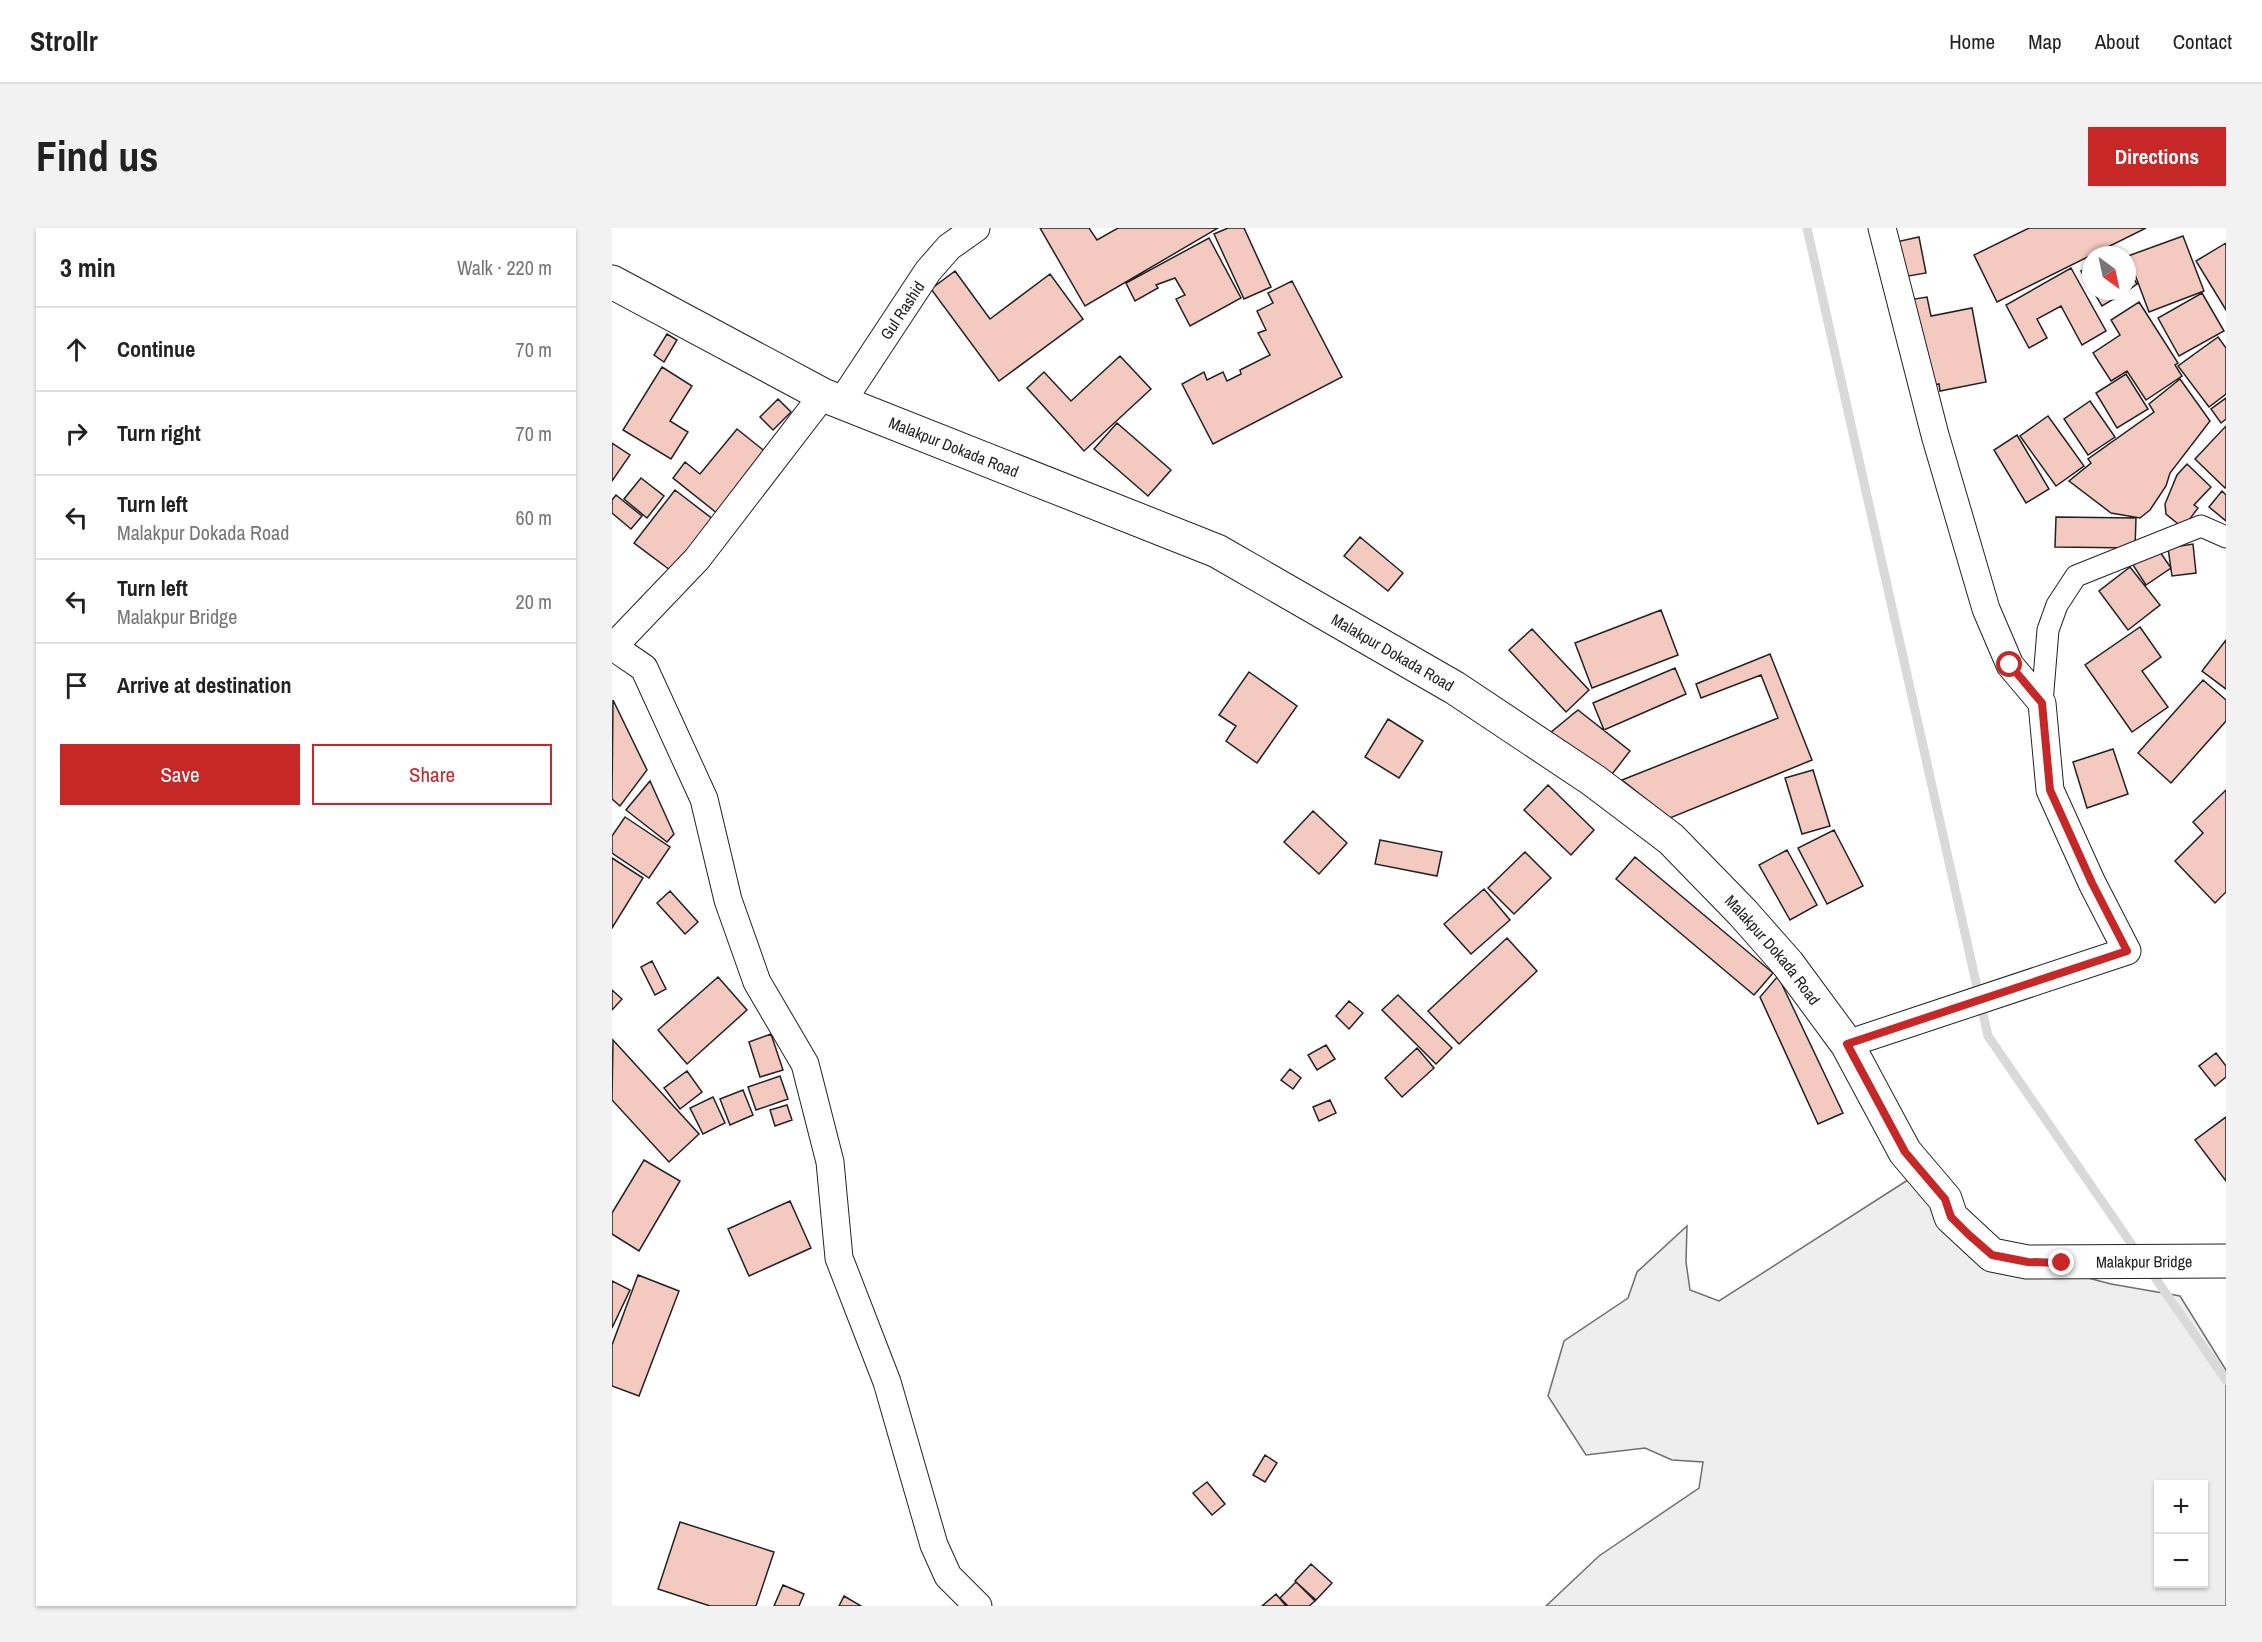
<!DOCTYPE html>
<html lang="en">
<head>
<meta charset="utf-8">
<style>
  :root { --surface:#fff; --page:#f2f2f2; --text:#222; --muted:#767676; --line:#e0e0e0; --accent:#c62828 }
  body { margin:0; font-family:"Archivo Narrow",sans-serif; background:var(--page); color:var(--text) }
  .controls { position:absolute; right:18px; bottom:18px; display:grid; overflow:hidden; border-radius:0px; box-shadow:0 2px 4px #0004 }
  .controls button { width:54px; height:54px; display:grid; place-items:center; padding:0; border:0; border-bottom:2px solid var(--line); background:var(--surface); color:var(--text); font:30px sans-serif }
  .compass { position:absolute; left:1470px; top:18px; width:54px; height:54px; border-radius:50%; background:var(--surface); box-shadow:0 2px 4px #0004; rotate:147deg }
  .stop { position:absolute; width:18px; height:18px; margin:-14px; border:4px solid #c62828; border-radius:50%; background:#fff }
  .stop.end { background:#c62828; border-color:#fff; box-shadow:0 2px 6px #0008 }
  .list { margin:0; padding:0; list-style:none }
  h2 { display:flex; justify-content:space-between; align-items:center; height:78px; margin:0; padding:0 24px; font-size:26px }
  h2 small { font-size:20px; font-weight:400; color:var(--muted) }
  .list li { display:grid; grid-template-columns:39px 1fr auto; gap:18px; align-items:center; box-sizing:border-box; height:84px; padding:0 24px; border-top:2px solid var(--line) }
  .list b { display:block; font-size:22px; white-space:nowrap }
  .list p { margin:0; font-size:20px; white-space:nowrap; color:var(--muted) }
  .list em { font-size:20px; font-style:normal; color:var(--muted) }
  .actions { display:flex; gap:12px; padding:18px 24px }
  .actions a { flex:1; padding:14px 0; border:2px solid var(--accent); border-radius:0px; text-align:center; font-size:21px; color:var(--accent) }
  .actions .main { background:var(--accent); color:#fff }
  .icon { flex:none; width:33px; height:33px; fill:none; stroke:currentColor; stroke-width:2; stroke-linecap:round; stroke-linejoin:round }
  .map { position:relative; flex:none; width:1614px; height:1378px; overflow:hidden; border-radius:0px }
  header { display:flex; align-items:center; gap:36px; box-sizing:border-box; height:84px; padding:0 30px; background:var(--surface); border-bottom:2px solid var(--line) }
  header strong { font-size:28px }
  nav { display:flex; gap:33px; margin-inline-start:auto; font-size:21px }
  .intro { display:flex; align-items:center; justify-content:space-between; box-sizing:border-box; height:144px; padding:0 36px }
  h1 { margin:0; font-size:42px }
  .button { padding:15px 27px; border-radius:0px; background:var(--accent); color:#fff; font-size:21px; font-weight:700 }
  main { display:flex; gap:36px; padding:0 36px }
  aside { flex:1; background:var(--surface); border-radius:0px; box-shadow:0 2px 4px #0004 }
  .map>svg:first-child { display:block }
</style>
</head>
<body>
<header>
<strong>Strollr</strong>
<nav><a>Home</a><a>Map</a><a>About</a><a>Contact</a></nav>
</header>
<div class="intro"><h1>Find us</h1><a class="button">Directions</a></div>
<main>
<aside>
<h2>3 min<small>Walk · 220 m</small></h2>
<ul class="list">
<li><svg class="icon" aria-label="ahead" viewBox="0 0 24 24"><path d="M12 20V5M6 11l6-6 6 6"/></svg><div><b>Continue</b></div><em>70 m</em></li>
<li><svg class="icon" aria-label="right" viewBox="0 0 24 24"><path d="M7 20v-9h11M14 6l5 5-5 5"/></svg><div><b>Turn right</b></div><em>70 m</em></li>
<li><svg class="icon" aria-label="left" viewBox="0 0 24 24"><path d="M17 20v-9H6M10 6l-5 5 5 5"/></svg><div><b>Turn left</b><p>Malakpur Dokada Road</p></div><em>60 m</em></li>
<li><svg class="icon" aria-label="left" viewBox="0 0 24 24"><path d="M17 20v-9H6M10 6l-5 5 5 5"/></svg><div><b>Turn left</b><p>Malakpur Bridge</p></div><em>20 m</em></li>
<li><svg class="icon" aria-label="arrive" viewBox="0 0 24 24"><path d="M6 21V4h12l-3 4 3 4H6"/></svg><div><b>Arrive at destination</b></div></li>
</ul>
<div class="actions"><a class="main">Save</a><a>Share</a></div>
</aside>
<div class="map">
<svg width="1614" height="1378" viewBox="0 0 1614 1378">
  <rect width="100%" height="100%" fill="#fff"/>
  <path fill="#eee" stroke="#6f6f6f" stroke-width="1.5" fill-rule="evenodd" d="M1299 950 1415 1034 1499 1056 1568 1068 1614 1142V1378H934L987 1328 1087 1260 1091 1234 1060 1232 1033 1220 974 1227 936 1168 952 1113 1016 1070 1025 1044 1075 998 1074 1034 1078 1062 1107 1073ZM1546 1256H1592V1356H1546Z"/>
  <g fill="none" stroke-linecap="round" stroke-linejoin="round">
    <path stroke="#d9d9d9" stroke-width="9" d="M1195 0 1376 808 1527 1027
      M1537 1041 1614 1152"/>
  </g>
  <path fill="#f3c9c0" stroke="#222" stroke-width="1.5" d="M428 0H477L485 12 506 0H606L473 78Z
    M616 0H632L659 59 632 71 602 6Z
    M1417 0H1534L1385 74 1362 27Z
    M1571 8 1592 63 1537 84 1516 28Z
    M1307 9 1314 45 1291 49 1284 14Z
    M597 10 629 70 578 98 564 71 573 67 563 50 544 57 546 60 523 73 514 55Z
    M1614 15V82L1584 33Z
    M1479 37V60L1469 43Z
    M1515 39 1525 56 1515 63Z
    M1459 40 1494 103 1470 117 1449 78 1425 91 1435 110 1417 120 1394 77Z
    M343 43 378 91 438 46 471 91 387 153 319 61Z
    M680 53 730 149 601 216 570 156 592 144 595 152 611 144 615 153 629 146 628 142 658 127 646 105 654 102 645 83 661 75 656 65Z
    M1481 63H1515L1490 78Z
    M1590 65 1612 103 1567 128 1546 90Z
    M1315 69 1319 88 1360 80 1374 154 1328 163 1327 156 1312 159 1296 72Z
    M1527 74 1566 135 1563 137 1570 148 1534 172 1515 143 1499 153 1481 125 1508 107 1499 92Z
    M55 106 65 112 52 134 42 127Z
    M1606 109 1614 120V166L1597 179 1566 138Z
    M508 128 539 161 472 223 415 160 432 144 459 173Z
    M50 139 80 158 58 193 76 204 59 231 11 202Z
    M1514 146 1536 181 1505 200 1484 165Z
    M1568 151 1598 193 1558 245 1554 258 1538 282 1528 290 1499 285 1457 253 1479 235 1476 231 1542 184 1537 176Z
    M1614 170V191L1609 195 1599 181Z
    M166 171 179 184 161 202 148 189Z
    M1478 173 1503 209 1476 227 1452 191Z
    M1436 188 1472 238 1444 258 1408 208Z
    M505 195 559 242 536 268 482 221Z
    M1614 198V258L1613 260 1583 231Z
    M125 201 155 225 106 286 61 250 73 234 88 246Z
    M1405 207 1437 261 1414 275 1382 222Z
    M0 215 18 227 0 253Z
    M1575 236 1599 259 1582 277 1586 280 1571 300 1554 286 1553 276 1565 247Z
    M29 250 52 268 35 290 12 271Z
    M63 262 102 292 62 345 22 315Z
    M1610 263 1614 267V293L1597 279Z
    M4 267 30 288 19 301 0 285V272Z
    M1444 289 1524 290 1523 320 1443 319Z
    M748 309 791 345 776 363 732 328Z
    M1581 316 1584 345 1560 348 1556 320Z
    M1546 321 1559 340 1534 357 1521 337Z
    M1518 339 1548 377 1516 402 1487 363Z
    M1049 382 1066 427 980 460 963 415Z
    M1528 399 1549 429 1530 443 1556 479 1520 504 1473 437Z
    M920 401 977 462 954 484 897 422Z
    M1614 412V461L1590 443Z
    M1158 426 1200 532 1058 590 1010 552 1166 490 1149 447 1089 470 1084 456Z
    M1063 440 1074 466 992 502 981 475Z
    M637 444 685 478 645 535 614 513 624 498 607 487Z
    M1591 452 1614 472V493L1559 555 1526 525Z
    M1 472 35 542 8 578 0 571Z
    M966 482 1018 523 997 550 938 505Z
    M776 491 811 513 787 550 753 529Z
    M1501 521 1516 566 1475 580 1461 534Z
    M1201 542 1218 598 1190 606 1173 550Z
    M38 553 62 606 55 614 14 582Z
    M936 557 982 602 959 627 912 582Z
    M1614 562V664L1603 675 1563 633 1591 605 1581 594Z
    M701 583 735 615 707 646 672 614Z
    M13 589 58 619 37 650 0 625V608Z
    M1222 602 1251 658 1215 676 1186 620Z
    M768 612 830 624 825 648 763 636Z
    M1175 622 1205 677 1178 692 1147 637Z
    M913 624 939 650 902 686 876 660Z
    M1023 629 1161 745 1142 767 1004 651Z
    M0 630 31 650 0 700Z
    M872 661 898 692 859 726 832 696Z
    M58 663 86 694 73 706 45 675Z
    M895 710 925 743 847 816 816 783Z
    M40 733 54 761 43 767 29 739Z
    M1166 748 1231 885 1206 896 1148 769Z
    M106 749 135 782 75 836 46 802Z
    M0 762 10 771 0 782Z
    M786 767 840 820 824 836 770 782Z
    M737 773 751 785 737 801 724 788Z
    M159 806 171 842 148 849 137 814Z
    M1 812 87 906 57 934 0 872Z
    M714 817 723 831 705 842 696 827Z
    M805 820 822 840 790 869 773 850Z
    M1604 825 1614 838V849L1603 858 1587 838Z
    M678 841 689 850 681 861 669 852Z
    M75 843 90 864 68 881 52 860Z
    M168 848 176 871 144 882 136 859Z
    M131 862 141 887 118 897 108 871Z
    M101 869 113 895 91 906 78 880Z
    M718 872 724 885 707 893 701 879Z
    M175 877 180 892 163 898 158 882Z
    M1614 889V953L1583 912Z
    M32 932 68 953 27 1023 0 1006V985Z
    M178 973 199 1020 137 1048 116 1001Z
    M26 1047 67 1063 27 1168 0 1158V1117Z
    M0 1053 18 1062 0 1100Z
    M653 1227 665 1235 653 1254 641 1247Z
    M595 1254 613 1276 600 1287 581 1265Z
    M68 1294 162 1324 144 1378H98L46 1361Z
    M699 1336 720 1355 704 1372 683 1353Z
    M684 1354 703 1373 697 1378H676L668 1370Z
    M171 1357 192 1366 187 1378H162Z
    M664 1366 674 1378H650Z
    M232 1368 249 1378H227Z"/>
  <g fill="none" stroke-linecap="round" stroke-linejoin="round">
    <g stroke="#222" stroke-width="23">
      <path id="pedestrian" d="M1430 475 1436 402 1445 377 1464 348 1589 298 1614 309"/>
    </g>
    <g stroke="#222" stroke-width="29">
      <g id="minor">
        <path id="s1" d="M229 175 316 43 337 19 364 0"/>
        <path d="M0 418 32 440 92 571 116 672 145 754 193 836 218 934 227 1030 275 1154 322 1317 336 1348 366 1378"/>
        <path d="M1 419 85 331 211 167"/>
        <path d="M1235 816 1515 723 1480 655 1438 562 1430 475 1398 437 1374 381 1323 207 1270 0"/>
      </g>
    </g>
    <g stroke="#222" stroke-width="35">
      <g id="tertiary">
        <path id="s2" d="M0 54 211 167 605 323 843 460 981 552 1059 611 1131 685 1176 736 1235 816 1293 924 1333 971 1339 989 1380 1027 1415 1034 1614 1033"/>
      </g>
    </g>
    <use href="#pedestrian" stroke="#fff" stroke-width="21"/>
    <use href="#minor" stroke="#fff" stroke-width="27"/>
    <use href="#tertiary" stroke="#fff" stroke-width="33"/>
  </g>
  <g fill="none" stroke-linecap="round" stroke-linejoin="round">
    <path stroke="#c62828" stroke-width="8" d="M1398 437 1430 475 1438 562 1480 655 1515 723 1235 816 1293 924 1333 971 1339 989 1356 1006 1380 1027 1416 1034 1450 1035"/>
  </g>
  <g text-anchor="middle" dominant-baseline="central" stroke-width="4.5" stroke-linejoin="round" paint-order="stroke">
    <g font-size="16" fill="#222" stroke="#fff">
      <text stroke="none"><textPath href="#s1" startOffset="111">Gul Rashid</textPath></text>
      <text stroke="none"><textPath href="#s2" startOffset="380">Malakpur Dokada Road</textPath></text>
      <text stroke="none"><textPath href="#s2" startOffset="866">Malakpur Dokada Road</textPath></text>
      <text stroke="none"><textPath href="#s2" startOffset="1352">Malakpur Dokada Road</textPath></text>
      <text stroke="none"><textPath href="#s2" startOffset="1884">Malakpur Bridge</textPath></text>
    </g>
  </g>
</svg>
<div class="controls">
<button>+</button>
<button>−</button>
</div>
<svg class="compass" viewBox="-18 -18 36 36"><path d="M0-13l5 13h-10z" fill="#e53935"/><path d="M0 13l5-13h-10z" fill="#767676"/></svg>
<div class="stop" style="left:1398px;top:437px"></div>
<div class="stop end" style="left:1450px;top:1035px"></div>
</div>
</main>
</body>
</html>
